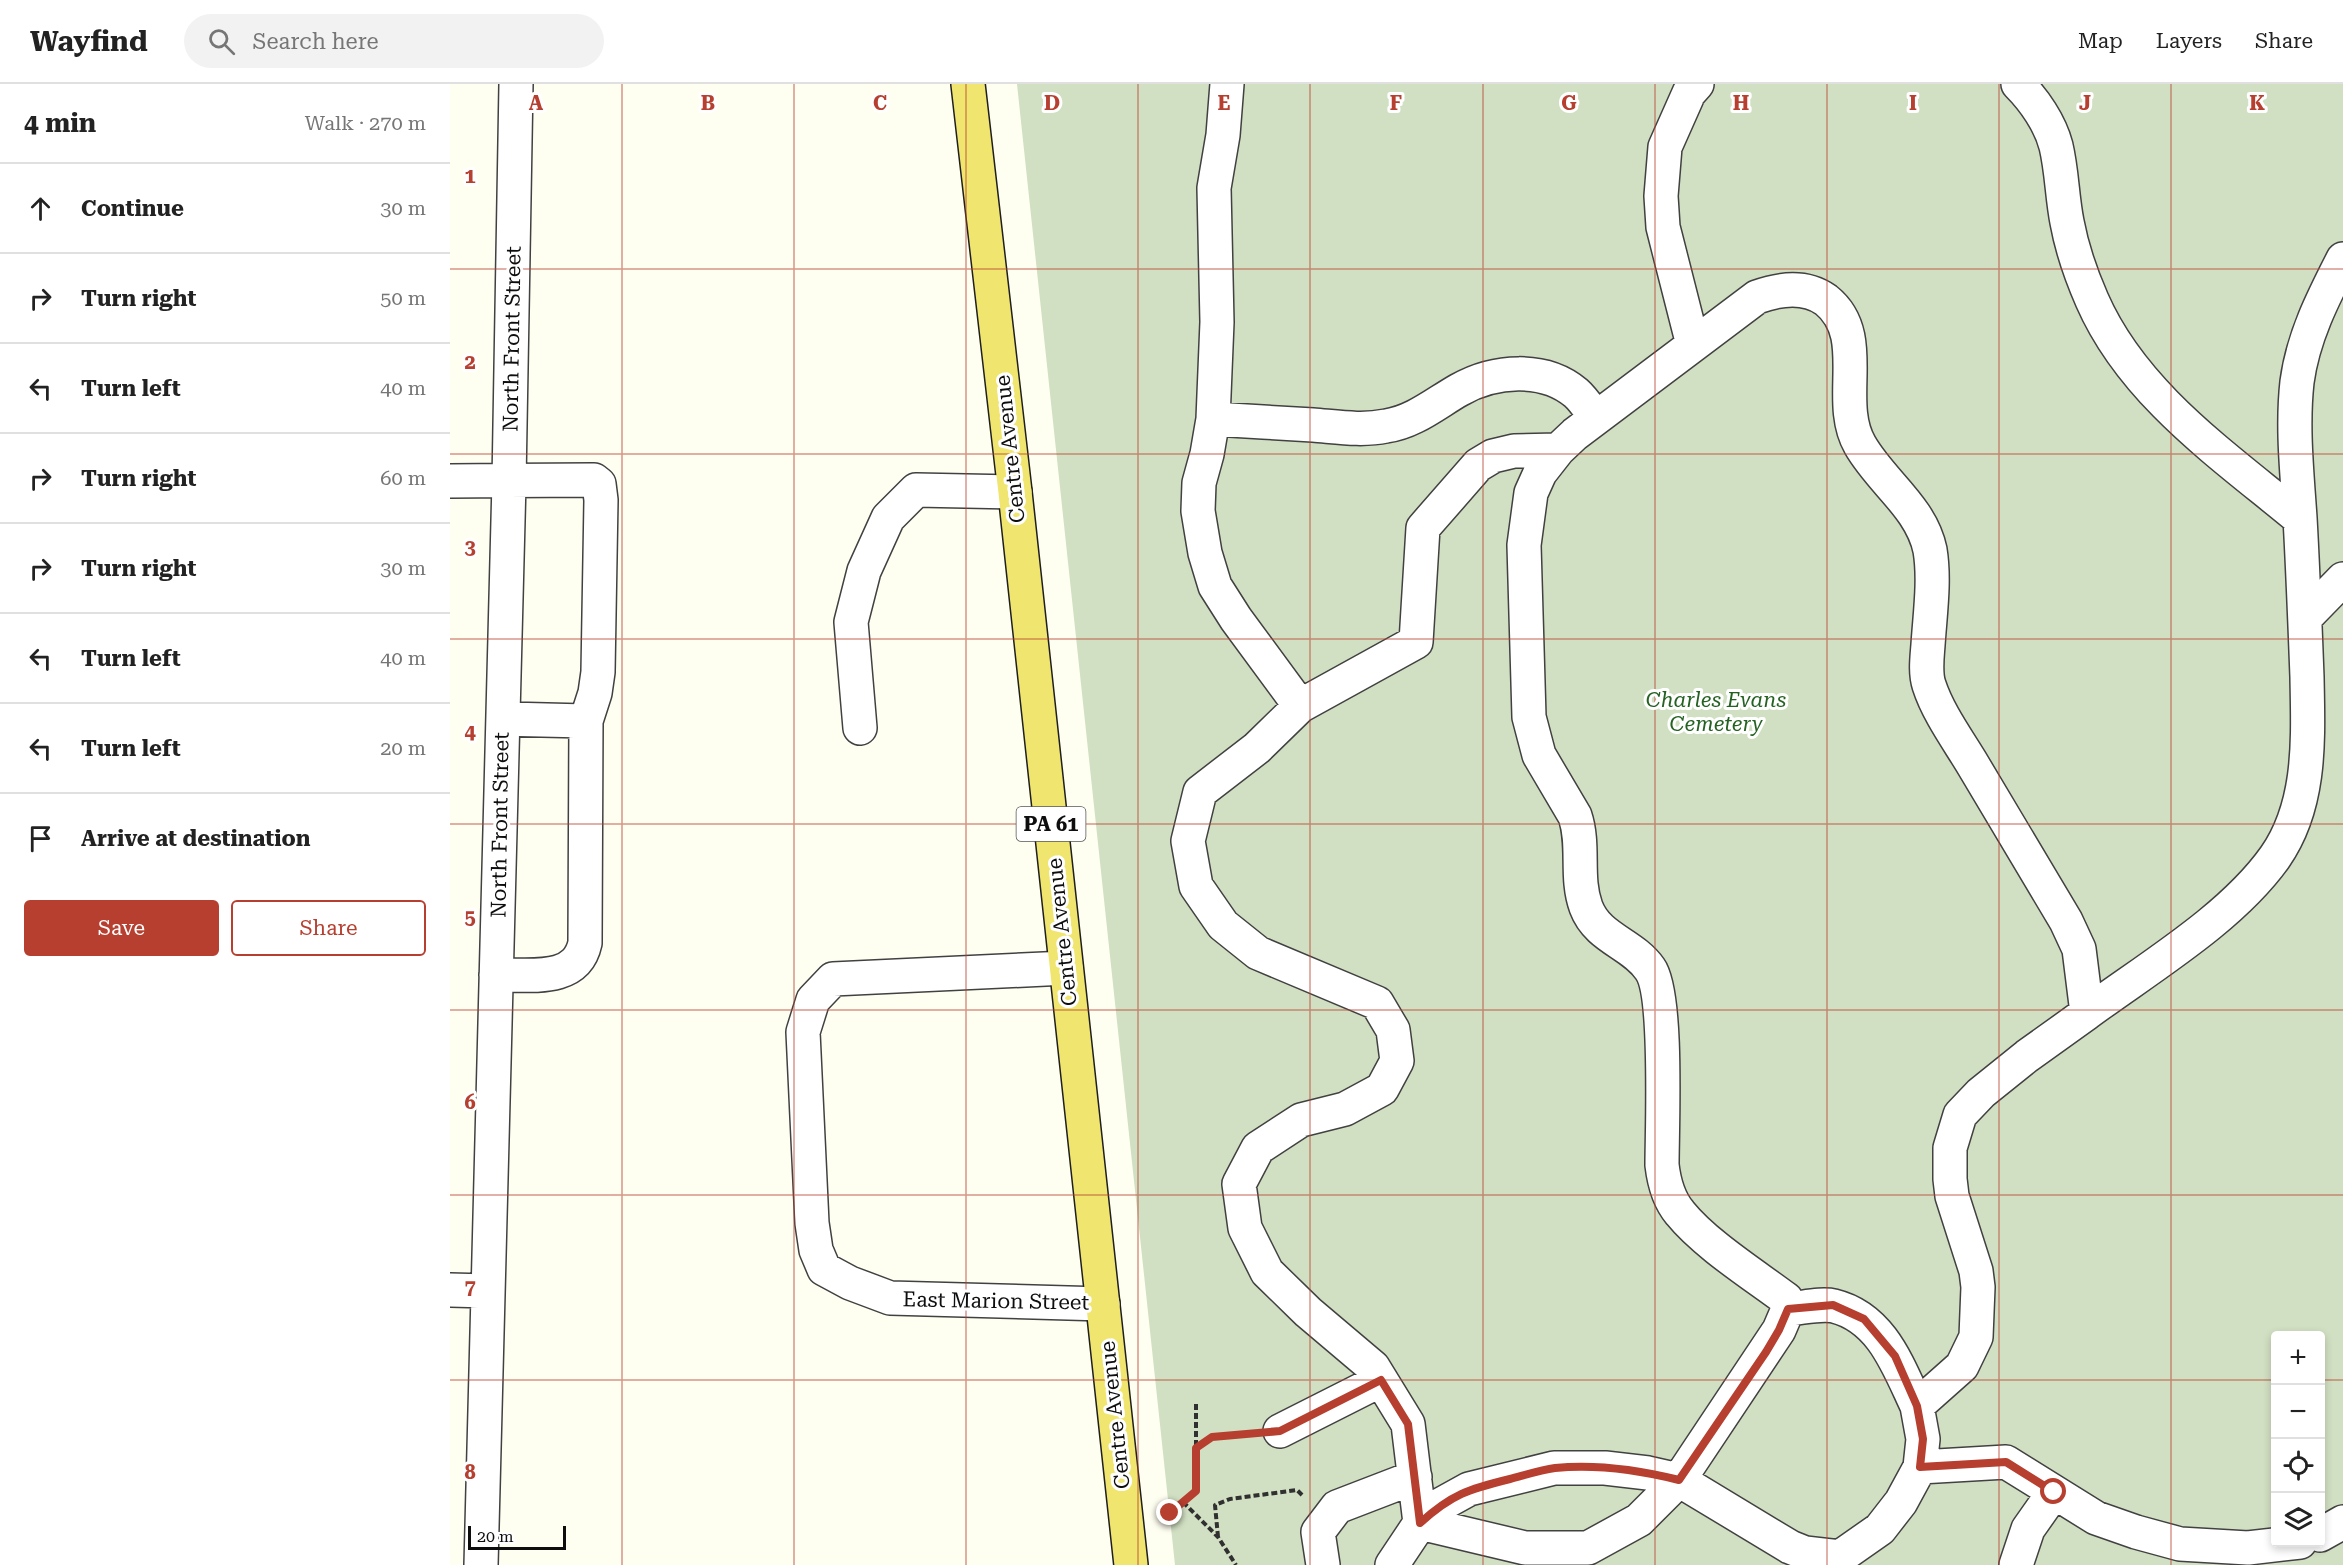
<!DOCTYPE html>
<html lang="en">
<head>
<meta charset="utf-8">
<style>
  :root { --surface:#fff; --page:#f2f2f2; --text:#222; --muted:#767676; --line:#e0e0e0; --accent:#b63f2f }
  body { margin:0; font-family:"Roboto Serif",serif; background:var(--page); color:var(--text) }
  .controls { position:absolute; right:18px; bottom:18px; display:grid; overflow:hidden; border-radius:6px; box-shadow:0 3px 9px #0003 }
  .controls button { width:54px; height:54px; display:grid; place-items:center; padding:0; border:0; border-bottom:2px solid var(--line); background:var(--surface); color:var(--text); font:30px sans-serif }
  .scale { position:absolute; left:18px; bottom:15px; width:98px; box-sizing:border-box; padding-left:6px; border:3px solid #0e0e0e; border-top:0; font-size:16px; line-height:21px; white-space:nowrap; color:#0e0e0e; -webkit-text-stroke:4px #fff; paint-order:stroke }
  .stop { position:absolute; width:18px; height:18px; margin:-14px; border:4px solid #b63f2f; border-radius:50%; background:#fff }
  .stop.end { background:#b63f2f; border-color:#fff; box-shadow:0 2px 6px #0008 }
  .list { margin:0; padding:0; list-style:none }
  h2 { display:flex; justify-content:space-between; align-items:center; height:78px; margin:0; padding:0 24px; font-size:26px }
  h2 small { font-size:20px; font-weight:400; color:var(--muted) }
  .list li { display:grid; grid-template-columns:39px 1fr auto; gap:18px; align-items:center; box-sizing:border-box; height:90px; padding:0 24px; border-top:2px solid var(--line) }
  .list b { display:block; font-size:22px; white-space:nowrap }
  .list em { font-size:20px; font-style:normal; color:var(--muted) }
  .actions { display:flex; gap:12px; padding:18px 24px }
  .actions a { flex:1; padding:14px 0; border:2px solid var(--accent); border-radius:6px; text-align:center; font-size:21px; color:var(--accent) }
  .actions .main { background:var(--accent); color:#fff }
  .icon { flex:none; width:33px; height:33px; fill:none; stroke:currentColor; stroke-width:2; stroke-linecap:round; stroke-linejoin:round }
  .map { position:relative; flex:none; width:1893px; height:1481px; overflow:hidden }
  header { display:flex; align-items:center; gap:36px; box-sizing:border-box; height:84px; padding:0 30px; background:var(--surface); border-bottom:2px solid var(--line) }
  header strong { font-size:28px }
  nav { display:flex; gap:33px; margin-inline-start:auto; font-size:21px }
  .search { width:420px; height:54px; background:var(--page); display:flex; align-items:center; gap:15px; box-sizing:border-box; padding:0 21px; border-radius:33px; color:var(--muted); font-size:22px }
  main { display:flex }
  aside { flex:1; background:var(--surface) }
  .map>svg:first-child { display:block }
</style>
</head>
<body>
<header>
<strong>Wayfind</strong>
<div class="search"><svg class="icon" aria-label="search" viewBox="0 0 24 24"><circle cx="10" cy="10" r="6"/><path d="M15 15l6 6"/></svg>Search here</div>
<nav><a>Map</a><a>Layers</a><a>Share</a></nav>
</header>
<main>
<aside>
<h2>4 min<small>Walk · 270 m</small></h2>
<ul class="list">
<li><svg class="icon" aria-label="ahead" viewBox="0 0 24 24"><path d="M12 20V5M6 11l6-6 6 6"/></svg><div><b>Continue</b></div><em>30 m</em></li>
<li><svg class="icon" aria-label="right" viewBox="0 0 24 24"><path d="M7 20v-9h11M14 6l5 5-5 5"/></svg><div><b>Turn right</b></div><em>50 m</em></li>
<li><svg class="icon" aria-label="left" viewBox="0 0 24 24"><path d="M17 20v-9H6M10 6l-5 5 5 5"/></svg><div><b>Turn left</b></div><em>40 m</em></li>
<li><svg class="icon" aria-label="right" viewBox="0 0 24 24"><path d="M7 20v-9h11M14 6l5 5-5 5"/></svg><div><b>Turn right</b></div><em>60 m</em></li>
<li><svg class="icon" aria-label="right" viewBox="0 0 24 24"><path d="M7 20v-9h11M14 6l5 5-5 5"/></svg><div><b>Turn right</b></div><em>30 m</em></li>
<li><svg class="icon" aria-label="left" viewBox="0 0 24 24"><path d="M17 20v-9H6M10 6l-5 5 5 5"/></svg><div><b>Turn left</b></div><em>40 m</em></li>
<li><svg class="icon" aria-label="left" viewBox="0 0 24 24"><path d="M17 20v-9H6M10 6l-5 5 5 5"/></svg><div><b>Turn left</b></div><em>20 m</em></li>
<li><svg class="icon" aria-label="arrive" viewBox="0 0 24 24"><path d="M6 21V4h12l-3 4 3 4H6"/></svg><div><b>Arrive at destination</b></div></li>
</ul>
<div class="actions"><a class="main">Save</a><a>Share</a></div>
</aside>
<div class="map">
<svg width="1893" height="1481" viewBox="0 0 1893 1481">
  <rect width="100%" height="100%" fill="#fefef1"/>
  <path fill="#d1dfc2" fill-rule="evenodd" d="M567 0H1893V1481H725ZM1826 1252H1870V1458H1826Z"/>
  <g fill="none" stroke-linecap="round" stroke-linejoin="round">
    <g stroke="#414141" stroke-width="36">
      <path id="minor" d="M777 0 773 51 764 104 767 238 763 335 757 370 749 399 748 427 755 469 765 502 786 535 850 622
        M1568 0C1584 16 1600 39 1606 62 1612 87 1612 113 1617 138 1622 165 1631 191 1642 216 1683 310 1773 371 1850 435
        M1243 261 1213 143 1211 112 1215 63 1239 9 1247 0
        M763 335C796 337 830 339 863 341 888 343 912 347 936 342 964 338 986 319 1009 306 1044 286 1094 282 1126 309 1134 316 1140 326 1146 334
        M1108 366 1064 367 1043 372 1028 381 973 444 966 558 850 622 807 664 750 708 738 757 746 802 773 841 808 869 927 919 943 946 947 977 932 1005 895 1025 851 1036 808 1064 789 1100 795 1144 817 1188 858 1228 923 1283 958 1340 970 1439 1075 1464H1138L1189 1436 1229 1396 1329 1246 1338 1225 1336 1215C1304 1191 1255 1160 1230 1129 1219 1116 1214 1098 1212 1081 1212 1044 1218 910 1200 885 1182 859 1148 855 1136 823 1125 793 1135 762 1125 732L1089 671 1079 633 1074 461 1081 409 1090 389 1108 366 1125 350 1307 213C1329 205 1355 201 1376 216 1421 252 1384 316 1410 361 1431 398 1471 423 1480 466 1485 496 1480 530 1478 561 1477 574 1475 589 1479 601 1488 629 1508 656 1523 681 1554 733 1585 785 1616 837L1629 865 1637 929 1577 972 1531 1009 1510 1031 1500 1064V1095L1502 1112 1526 1187 1528 1203 1526 1253 1512 1282 1467 1322 1473 1355 1470 1383 1451 1418 1430 1445 1390 1473 1388 1481
        M0 397 144 396 149 400 151 416 148 588 145 609 136 637
        M1855 534 1893 495
        M410 644 401 538 414 487 438 434 466 406 565 408
        M616 884 383 895 363 916 353 948 362 1139 366 1166 374 1185 400 1199 440 1214 653 1220
        M46 891C79 890 126 900 135 859L136 637 53 635
        M1637 929C1698 884 1781 835 1825 773 1862 720 1858 654 1857 593 1855 540 1853 487 1850 434 1847 389 1842 343 1847 298 1853 253 1873 214 1893 175
        M0 1206 38 1207
        M1338 1225C1352 1224 1371 1219 1384 1222 1432 1234 1448 1282 1467 1322
        M830 1347 931 1296
        M1470 1383 1556 1378 1646 1434 1686 1448 1730 1460 1798 1464 1850 1458
        M1870 1451 1893 1438
        M31 1481 59 398 66 0
        M873 1481 868 1448 887 1423 965 1393
        M942 1481 970 1439 990 1421 1019 1405 1104 1384H1155L1198 1389 1229 1396 1340 1463 1355 1469 1390 1473
        M1566 1481 1578 1445 1604 1408"/>
    </g>
    <g stroke="#1f1f1f" stroke-width="36">
      <path id="major" d="M518 0 565 408 681 1481"/>
    </g>
    <path stroke="#303030" stroke-width="4" stroke-dasharray="6 3" stroke-linecap="butt" d="M747 1364 762 1353 799 1350
      M733 1418 768 1453 786 1481
      M709 1430 720 1429 746 1407V1318
      M768 1453 765 1421 780 1415 847 1406 854 1413"/>
    <use href="#minor" stroke="#fff" stroke-width="33"/>
    <use href="#major" stroke="#efe56f" stroke-width="33"/>
  </g>
  <g fill="none" stroke-linecap="round" stroke-linejoin="round">
    <path stroke="#b63f2f" stroke-width="8" d="M720 1429 746 1407V1364L762 1353 830 1347 931 1296 958 1340 970 1439C1002 1410 1019 1405 1060 1395 1075 1391 1090 1386 1105 1384 1146 1380 1189 1386 1229 1396L1316 1268 1329 1246 1338 1225 1383 1221 1414 1235 1445 1272 1467 1322 1473 1355 1470 1383 1556 1378 1604 1408"/>
  </g>
  <path fill="none" stroke="#b63f2f" stroke-width="1.5" stroke-opacity="0.55" d="M172 0V1481M344 0V1481M516 0V1481M688 0V1481M860 0V1481M1033 0V1481M1205 0V1481M1377 0V1481M1549 0V1481M1721 0V1481M0 185H1893M0 370H1893M0 555H1893M0 740H1893M0 926H1893M0 1111H1893M0 1296H1826M1870 1296H1893"/>
  <g text-anchor="middle" dominant-baseline="central" stroke-width="6" stroke-linejoin="round" paint-order="stroke">
    <rect fill="#fff" stroke="#565656" stroke-width="1.5" x="566.5" y="723" width="69" height="34" rx="4.5"/>
    <g font-size="20" font-weight="bold" fill="#0e0e0e">
      <text x="601" y="740">PA 61</text>
    </g>
    <g font-size="21" fill="#0e0e0e" stroke="#fff">
      <text transform="translate(62 255) rotate(-89)">North Front Street</text>
      <text transform="translate(560 365) rotate(-96)">Centre Avenue</text>
      <text transform="translate(50 741) rotate(-89)">North Front Street</text>
      <text transform="translate(612 848) rotate(-96)">Centre Avenue</text>
      <text transform="translate(546 1217) rotate(1)">East Marion Street</text>
      <text transform="translate(665 1331) rotate(-96)">Centre Avenue</text>
    </g>
    <g font-size="21" font-style="italic" fill="#256222" stroke="#fff">
      <text x="1266" y="616">Charles Evans<tspan x="1266" dy="24">Cemetery</tspan></text>
    </g>
  </g>
  <g font-size="20" text-anchor="middle" font-weight="bold" fill="#b63f2f" stroke="#fff" stroke-width="6" stroke-linejoin="round" paint-order="stroke">
    <text x="86" y="26">A</text>
    <text x="258" y="26">B</text>
    <text x="430" y="26">C</text>
    <text x="602" y="26">D</text>
    <text x="774" y="26">E</text>
    <text x="946" y="26">F</text>
    <text x="1119" y="26">G</text>
    <text x="1291" y="26">H</text>
    <text x="1463" y="26">I</text>
    <text x="1635" y="26">J</text>
    <text x="1807" y="26">K</text>
    <text x="20" y="99">1</text>
    <text x="20" y="285">2</text>
    <text x="20" y="470">3</text>
    <text x="20" y="655">4</text>
    <text x="20" y="840">5</text>
    <text x="20" y="1025">6</text>
    <text x="20" y="1210">7</text>
    <text x="20" y="1395">8</text>
  </g>
</svg>
<div class="controls">
<button>+</button>
<button>−</button>
<button><svg class="icon" aria-label="locate" viewBox="0 0 24 24"><circle cx="12" cy="12" r="6"/><path d="M12 2v4M12 18v4M2 12h4M18 12h4"/></svg></button>
<button><svg class="icon" aria-label="layers" viewBox="0 0 24 24"><path d="M12 4l9 5-9 5-9-5zM3 14l9 5 9-5"/></svg></button>
</div>
<div class="scale">20 m</div>
<div class="stop" style="left:1604px;top:1408px"></div>
<div class="stop end" style="left:720px;top:1429px"></div>
</div>
</main>
</body>
</html>
